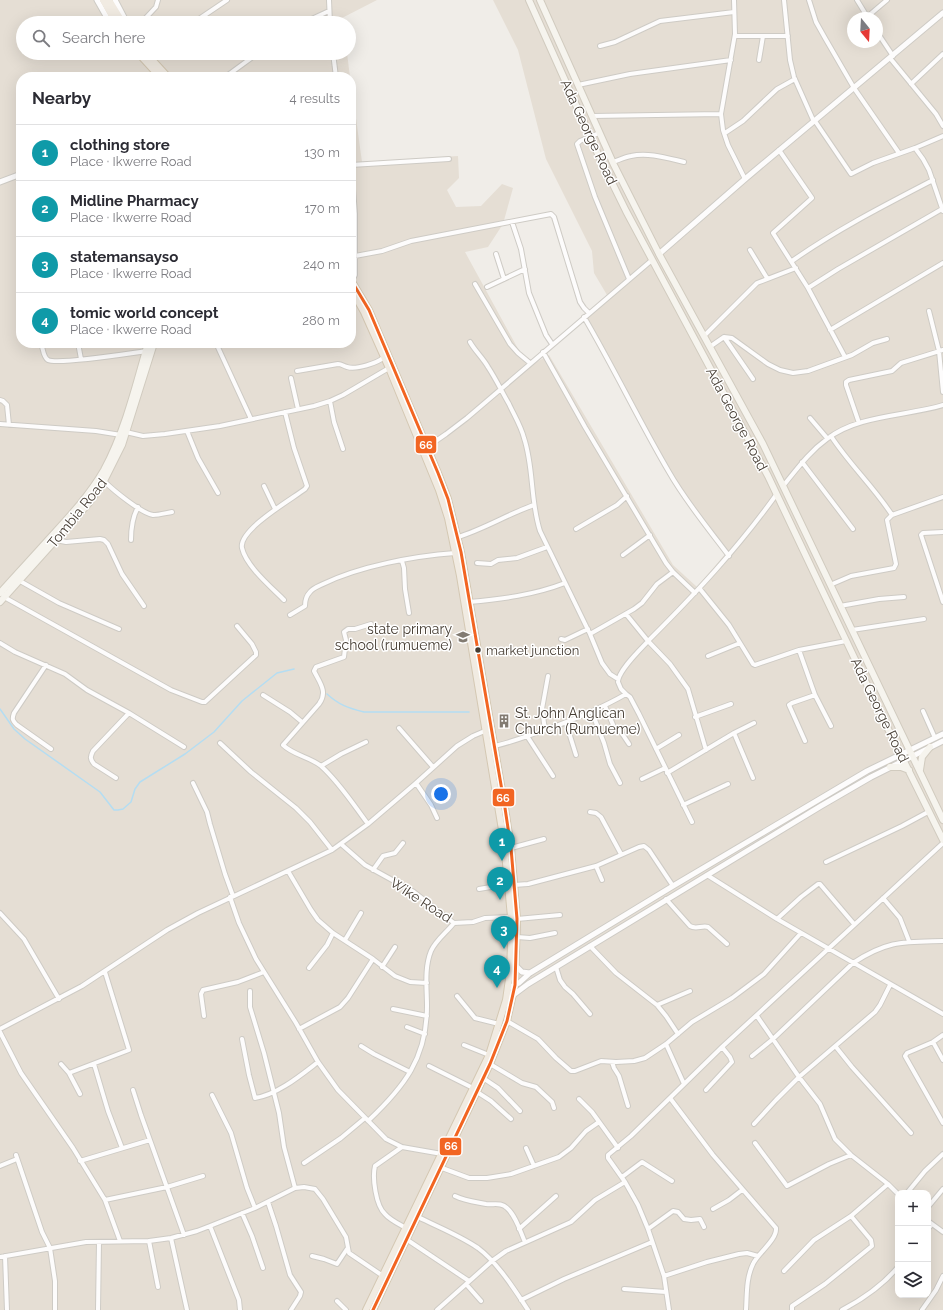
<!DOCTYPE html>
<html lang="en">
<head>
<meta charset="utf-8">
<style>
  :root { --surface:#fff; --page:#f7f7f7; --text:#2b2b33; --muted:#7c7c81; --line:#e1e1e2; --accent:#2563eb }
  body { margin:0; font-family:Raleway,sans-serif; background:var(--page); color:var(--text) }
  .controls { position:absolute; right:12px; bottom:12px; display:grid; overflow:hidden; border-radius:8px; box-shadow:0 4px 16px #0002 }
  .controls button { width:36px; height:36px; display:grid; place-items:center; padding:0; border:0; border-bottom:1px solid var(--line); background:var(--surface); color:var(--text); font:20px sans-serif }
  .compass { position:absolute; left:847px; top:12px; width:36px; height:36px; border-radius:50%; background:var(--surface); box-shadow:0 4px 16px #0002; rotate:162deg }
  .you { position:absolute; left:441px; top:794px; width:14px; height:14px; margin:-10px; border:3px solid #fff; border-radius:50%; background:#1a73e8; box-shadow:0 0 0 6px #1a73e833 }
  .badge { display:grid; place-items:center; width:26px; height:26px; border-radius:50%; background:var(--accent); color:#fff; font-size:13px; font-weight:700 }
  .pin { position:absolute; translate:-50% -33px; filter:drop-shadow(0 1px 2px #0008) }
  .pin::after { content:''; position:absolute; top:21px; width:14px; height:12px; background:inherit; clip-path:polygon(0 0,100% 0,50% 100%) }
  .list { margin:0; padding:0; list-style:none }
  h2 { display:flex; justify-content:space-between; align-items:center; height:52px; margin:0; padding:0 16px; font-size:17px }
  h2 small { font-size:13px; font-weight:400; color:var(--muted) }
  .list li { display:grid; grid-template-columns:26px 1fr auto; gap:12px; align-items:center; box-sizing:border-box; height:56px; padding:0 16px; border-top:1px solid var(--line) }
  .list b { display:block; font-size:15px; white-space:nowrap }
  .list p { margin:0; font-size:13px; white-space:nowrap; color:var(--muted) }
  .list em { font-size:13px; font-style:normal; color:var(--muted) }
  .icon { flex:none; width:22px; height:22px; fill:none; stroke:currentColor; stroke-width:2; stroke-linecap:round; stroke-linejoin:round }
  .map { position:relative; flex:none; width:943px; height:1310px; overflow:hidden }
  .search { position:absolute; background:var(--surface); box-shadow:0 4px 16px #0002; left:16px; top:16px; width:340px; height:44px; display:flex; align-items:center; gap:10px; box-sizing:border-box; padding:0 14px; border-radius:22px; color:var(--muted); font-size:15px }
  .panel { position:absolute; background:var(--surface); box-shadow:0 4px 16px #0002; left:16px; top:72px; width:340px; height:276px; border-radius:16px }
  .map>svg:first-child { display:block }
</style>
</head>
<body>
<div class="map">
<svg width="943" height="1310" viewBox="0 0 943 1310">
  <rect width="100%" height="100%" fill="#f0ede8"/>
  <path fill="#e5ded4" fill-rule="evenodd" d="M0 0H377L342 18 343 23H23V53H347L350 77H21V343H351V82L362 162 458 156 459 178 447 190 456 207 481 206 502 184 513 188 503 224 488 247 465 252 528 367 549 355 673 565 697 587 727 552 670 475 585 317 607 295 594 273 592 251 546 159 518 50 493 0H943V1310H0ZM853 18H877V42H853ZM898 1193H928V1295H898Z"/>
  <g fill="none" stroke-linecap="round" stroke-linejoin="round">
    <path stroke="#b4ddf2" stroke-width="1.5" d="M327 694C339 705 348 708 364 712H469
      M0 709 14 729 25 739 100 792 114 810H118L123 809 131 802 135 789 140 782 185 754 214 732 242 701 277 673 294 669"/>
    <g stroke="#cecbc5" stroke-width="6">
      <path id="minor" d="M329 0 330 23
        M734 0 735 34 721 114 723 130 728 145 745 179
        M784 0 790 60 794 77 814 122
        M809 0 816 22 825 38 854 88 899 153
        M857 0 868 18
        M867 17 887 0
        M141 23 156 7 158 0
        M193 23 227 0
        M303 23 329 11
        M877 32 893 56
        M735 36H788
        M600 46 615 42 660 21 734 12
        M333 53 336 77
        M890 58 936 114 943 126
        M759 60 763 36
        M221 77 228 75 258 53
        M911 84 943 54
        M578 85 630 74 731 60
        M592 116 721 114
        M815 121 851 174 873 163 915 148 943 136
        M599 133 580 141 577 144 595 197 629 279
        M725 133 743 121 777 89 795 79
        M915 148 923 159 929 170 943 211
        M779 150 812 198 773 233 808 288 845 357
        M613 162C619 160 625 157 631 156 648 152 667 158 684 162
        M351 164 355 214V275L351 282
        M351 165 449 159
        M512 222 521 249 529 293 546 335 552 344
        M750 250 767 278
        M496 254 504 279
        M355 256 382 251 411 241 551 214 554 217 580 302 584 308 589 313
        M792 261C836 230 885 205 933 180
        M475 284 510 344 518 353 530 363
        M487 287 525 269
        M808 288 838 269 942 209
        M929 311 939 351 943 392
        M584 317C614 368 639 421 669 472 686 502 708 528 729 556
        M830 330 943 263
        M705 335 757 283 796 268
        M724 337 753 379
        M470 342C475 351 483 358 488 367 496 379 502 392 509 404 514 415 521 426 524 438 534 468 530 500 540 531L590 634 602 663 610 674 618 679
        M41 343C43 348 43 357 48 360 58 365 132 353 147 351
        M78 343 81 359
        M216 343 251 419
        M711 346 724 337 732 338 768 364 780 370 793 373 808 371 852 355 873 343 887 339
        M543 352 585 427 666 563 673 572 695 593
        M297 371 338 364C342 364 343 366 347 367 356 370 378 363 384 357
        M291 378 298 409
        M0 400 3 401 7 405 9 425
        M330 401 334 422 343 449
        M810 418 827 438
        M859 423 846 385V382L849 380 892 371 901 363 943 350
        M0 424 96 431 121 435
        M187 431 198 458 218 493
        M126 432 143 436 165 434 220 426 314 406 330 401 343 395 389 368
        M831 436C849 464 874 487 892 515
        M427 447 446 434 467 418 652 260
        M802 462 853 529
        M104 481C113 490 141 513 153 515 159 515 166 513 172 512
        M264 486 275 509
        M783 486C797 469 809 452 827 439 857 415 907 416 943 405
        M576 529 617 505 627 496
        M943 532 923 533 921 535 943 602
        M458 537C484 529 508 514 534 505
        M56 540 66 542 100 539 104 540 108 544 122 574 144 606
        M131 540C131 528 132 518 138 507
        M623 555 650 535
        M402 561 404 568 405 589 409 613
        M477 563 491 564 498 560 517 558 547 547
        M20 581 59 603 119 629
        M830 585 851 576 894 568 896 564 887 520 892 515 943 497
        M700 589 729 625 753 664 755 665 799 650 846 641
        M4 597 171 690 202 702H205L256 655V652L252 644 237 626
        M284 600C271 587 246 566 242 548 238 530 292 499 305 489L307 486 294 448 285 412
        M469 602C502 599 534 595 565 583
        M840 606 879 599 904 597
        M626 614 648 641 670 664 688 689 706 750
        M290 615 305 606C305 600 306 596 310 592 313 588 319 586 323 584 360 566 414 556 455 553
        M852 630 924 619
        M590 634 634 609 642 603 657 584 673 572
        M561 639 565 640 588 629
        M0 643 15 652 65 674 87 690 129 713 184 747
        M799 650 815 695 831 726
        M708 656 740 643
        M46 665 14 713C12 719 12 720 17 725L51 749
        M626 694 630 697 639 714 692 822
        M263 695 290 712 302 722
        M605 706 614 727 621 732 629 744
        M923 711 935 738
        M592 712 604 743 610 764 620 783
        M695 717 731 704
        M566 723 576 755
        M399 728 433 767
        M545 730 542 709 548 676
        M734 733 753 778
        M527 736 553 776
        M805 741 789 705 792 703 815 695
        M220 743 251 772 296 808 310 822 332 850
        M489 747C508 744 526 736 545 730 573 720 600 709 626 694L621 689 618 682C618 670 642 648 650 639 696 593 738 548 776 495
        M656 749 679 735
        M321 766 341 754 366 742
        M667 773 734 733 754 723
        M116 778 94 764C90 759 90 757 93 751L129 713
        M642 779 665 768
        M193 783 207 812 210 824 225 874 233 896
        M416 783 431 805 437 818
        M683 805 728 784
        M590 812 596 813 601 817 621 854
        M368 824C353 804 339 782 321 766 310 757 293 755 283 745L319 704C328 692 320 683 314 671L316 667 344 657 346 640 344 632 348 629H355L371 624
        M341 844 365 865 414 892 454 923 473 922 485 918 511 917
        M511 848 544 839
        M826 862 902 826 928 812
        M596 866 602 880
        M373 870 383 856 395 853 403 843
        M288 871 311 910 318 920 333 933 373 959 395 976 410 982 427 983
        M707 875 777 919 943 1014
        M514 885 528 884 596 866 639 847 644 846 649 850 673 886
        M479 889 508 884
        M230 897 239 923 256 959 296 1023 318 1062 338 1090 386 1139 402 1147 442 1154
        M883 898 900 918 909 941
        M666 899 690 926C696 930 702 925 708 927L727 944
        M0 913 24 939 59 999
        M517 919 560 915
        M777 919 801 897 818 884H820L854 924
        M517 937 530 938 555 933
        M345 940 361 913
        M590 946 616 973 657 1005 666 1016 678 1034
        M382 967 395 947
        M556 967 560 980 565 987 573 994 590 1014
        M309 968 327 945 333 933
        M250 991V1007L264 1053 279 1113 284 1147 295 1188
        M457 996 475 1018 499 1024
        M657 1005 690 991
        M393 1009 427 1016
        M204 1016 201 994 203 990 238 982 264 972
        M757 1016 799 1077 820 1104 835 1139 851 1155 888 1184 898 1194
        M507 1021 538 1039 556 1058 571 1071H575L601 1061 616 1062 634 1061 645 1058 666 1044 692 1022 732 998 764 974 801 933
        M407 1027 425 1034
        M0 1029 82 986 167 930 198 913 332 850 368 824 416 783 457 746 473 736 487 730
        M299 1029 340 1007 348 998 373 959
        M0 1032 21 1073 73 1148 105 1200 120 1241
        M943 1035 933 1042 907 1053 905 1056 943 1123
        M242 1039 249 1075 255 1098C277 1095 301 1075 318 1062
        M933 1042 943 1060
        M666 1044 684 1084
        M464 1045 489 1055
        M361 1046 374 1054 410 1072
        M836 1047 852 1067 911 1133
        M752 1056 773 1039 853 963C888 940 904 942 943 941
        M612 1062 614 1068 619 1076 628 1106
        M61 1064 69 1073 80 1094
        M94 1064 108 1111 122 1148
        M490 1064 522 1083 536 1087 552 1102 554 1108
        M429 1066 473 1088
        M69 1073 129 1050 105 972
        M483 1078 498 1088 520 1111
        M133 1090 141 1115 184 1235
        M706 1090 732 1062 730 1057 722 1047
        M477 1092 491 1101 511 1119
        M212 1095 231 1133 247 1188 255 1208
        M670 1098 713 1155 776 1228C777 1240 758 1253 753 1264 746 1278 747 1295 746 1310
        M579 1099 592 1112 618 1148
        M368 1121C404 1087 427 1058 427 1006 427 989 424 968 431 951 436 940 447 932 454 923
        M754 1124 776 1100 799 1077 875 1012 880 1005 890 985
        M755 1143 787 1186 829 1164 851 1155
        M402 1147 375 1166C372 1178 376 1206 385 1214 390 1220 399 1224 406 1228
        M526 1148 534 1166
        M16 1155 42 1232 50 1248 55 1281V1310
        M80 1161 150 1140
        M304 1163 341 1138 365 1118
        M0 1166 17 1159
        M442 1168 469 1178H487L511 1174 559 1157 571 1148 586 1131 599 1122
        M622 1177 642 1162 672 1181
        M907 1193 925 1171 943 1154
        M455 1196C465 1201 476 1202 486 1204 494 1205 501 1202 507 1208 516 1216 520 1231 525 1242
        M105 1200 167 1187 203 1176
        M268 1202 276 1226 290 1275 301 1292 300 1296 291 1310
        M928 1207 943 1189
        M713 1209 729 1200 742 1190
        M242 1213 252 1236 263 1268
        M418 1217C438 1227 459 1235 478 1248 497 1262 515 1290 528 1310
        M928 1221 943 1232
        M210 1226 239 1300 240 1310
        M519 1229 556 1196
        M648 1229 673 1211 678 1212 684 1219 691 1220 700 1219 704 1227
        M928 1229 932 1224
        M171 1238 187 1310
        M406 1239 469 1281
        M149 1241 158 1287
        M5 1256 7 1310
        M312 1256 324 1259 337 1264 347 1249
        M0 1257 86 1242 149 1241 171 1238 197 1231 210 1226 255 1208 295 1188 304 1187 315 1189 323 1199 346 1237 349 1253 383 1276
        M784 1271 814 1240 851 1216 888 1184
        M664 1276 707 1262 739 1254 747 1253 758 1256
        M466 1284 481 1301
        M624 1289 666 1292
        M521 1300 564 1279 652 1242
        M337 1301 346 1310
        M98 1310 99 1242
        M437 1310 492 1261 506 1251 571 1222 595 1200 625 1182
        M669 1310 664 1276 648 1229 638 1205 625 1182 608 1158V1155L631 1136 722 1047 943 843
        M792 1310V1306L825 1284 872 1246 871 1240 851 1216
        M842 1310C863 1299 883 1285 898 1267
        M922 1310 936 1290 943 1276"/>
    </g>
    <g stroke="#cecbc5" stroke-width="7">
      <path id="tertiary" d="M97 0 110 23
        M115 0 127 23
        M0 182 21 174
        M659 254 745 179 943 13
        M516 966 522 972 530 973
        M508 988 519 983 530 973 673 886 867 771 943 734
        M512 996 528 984 821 806 871 777 943 741"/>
    </g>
    <g stroke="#d1cbbf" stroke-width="8">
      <path id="secondary" d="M529 0 598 154 626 211 768 476 889 731 943 840
        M540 0 614 165 659 254 763 444 943 820
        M0 593C16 575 33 557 49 539 69 517 89 496 104 470 125 431 136 385 148 343
        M0 602 71 523 89 503 104 481 122 445 154 343
        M890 767H901L909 770
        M920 770 922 757 930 747"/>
    </g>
    <g stroke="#d4c8b3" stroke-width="8">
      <path id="primary" d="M103 0 116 23
        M109 0 123 23
        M138 53 160 77
        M146 53 168 77
        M351 280 369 310 438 473 448 499 461 552 505 808 511 848 517 919 515 985 507 1021 490 1064 373 1310
        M351 289 364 312 389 368 439 490 448 518 460 576 504 842 511 917V945L510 972 506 1000 489 1055 366 1310"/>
    </g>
    <use href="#minor" stroke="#fdfcfc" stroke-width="4"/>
    <use href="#tertiary" stroke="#fdfcfc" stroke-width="5"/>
    <use href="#secondary" stroke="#f6f4ee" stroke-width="6"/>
    <use href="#primary" stroke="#f1ebe2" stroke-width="6"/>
    <g stroke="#fff" stroke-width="6">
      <path id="bus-1" d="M351 280 369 310 438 473 448 499 461 552 505 808 511 848 517 919 515 985 507 1021 490 1064 373 1310"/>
    </g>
    <use href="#bus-1" stroke="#f26522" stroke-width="3"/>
  </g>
  <defs>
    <g id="school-bare" transform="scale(1.08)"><path d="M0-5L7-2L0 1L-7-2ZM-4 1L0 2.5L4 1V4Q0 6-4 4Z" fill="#827b72" stroke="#fff" stroke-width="2.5" paint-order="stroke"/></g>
    <g id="building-bare" transform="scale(1.08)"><path d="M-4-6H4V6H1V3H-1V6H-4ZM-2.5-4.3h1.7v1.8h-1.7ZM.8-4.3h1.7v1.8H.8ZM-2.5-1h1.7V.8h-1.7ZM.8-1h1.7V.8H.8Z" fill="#827b72" stroke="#fff" stroke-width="2.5" paint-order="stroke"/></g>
  </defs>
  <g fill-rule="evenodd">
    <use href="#school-bare" x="463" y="637"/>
    <use href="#building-bare" x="504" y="721"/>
  </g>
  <circle fill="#463d33" stroke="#fff" stroke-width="1.5" cx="478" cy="650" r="3.5"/>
  <g text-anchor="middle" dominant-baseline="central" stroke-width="3" stroke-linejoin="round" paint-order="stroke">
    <g font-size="13" fill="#463d33" stroke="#fff" text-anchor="start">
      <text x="486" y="650">market junction</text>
    </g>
    <g font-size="14" fill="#463d33" stroke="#fff">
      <text transform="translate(589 132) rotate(65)">Ada George Road</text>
      <text transform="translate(737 419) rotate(62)">Ada George Road</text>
      <text transform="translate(77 513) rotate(-51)">Tombia Road</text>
      <text transform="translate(880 710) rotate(64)">Ada George Road</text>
      <text transform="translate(421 900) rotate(33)">Wike Road</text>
    </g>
    <g font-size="14" fill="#463d33" stroke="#fff" text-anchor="end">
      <text x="452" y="629">state primary<tspan x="452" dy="16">school (rumueme)</tspan></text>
      <text x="515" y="713" text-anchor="start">St. John Anglican<tspan x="515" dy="16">Church (Rumueme)</tspan></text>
    </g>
  </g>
  <g stroke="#fff" stroke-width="1.5">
    <rect x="415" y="435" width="22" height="19" rx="4" fill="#f26522"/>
    <rect x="492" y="788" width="23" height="19" rx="4" fill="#f26522"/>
    <rect x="439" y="1137" width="23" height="19" rx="4" fill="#f26522"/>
  </g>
  <g font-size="11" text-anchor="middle" font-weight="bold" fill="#fff">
    <text x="426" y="449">66</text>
    <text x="503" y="802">66</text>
    <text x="451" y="1150">66</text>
  </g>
</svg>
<div class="controls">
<button>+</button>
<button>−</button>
<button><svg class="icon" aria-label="layers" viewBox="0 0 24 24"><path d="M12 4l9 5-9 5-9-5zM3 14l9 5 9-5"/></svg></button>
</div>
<svg class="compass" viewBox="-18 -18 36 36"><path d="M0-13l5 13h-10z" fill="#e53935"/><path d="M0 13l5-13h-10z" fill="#7c7c81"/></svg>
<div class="you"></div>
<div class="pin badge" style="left:502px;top:861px;background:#0f9aa8">1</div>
<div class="pin badge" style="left:500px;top:900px;background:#0f9aa8">2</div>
<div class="pin badge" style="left:504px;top:949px;background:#0f9aa8">3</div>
<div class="pin badge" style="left:497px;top:988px;background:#0f9aa8">4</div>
<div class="search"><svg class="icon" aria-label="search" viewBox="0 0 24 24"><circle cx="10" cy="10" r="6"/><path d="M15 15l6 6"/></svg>Search here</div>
<section class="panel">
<h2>Nearby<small>4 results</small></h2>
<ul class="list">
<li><span class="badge" style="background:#0f9aa8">1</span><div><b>clothing store</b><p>Place · Ikwerre Road</p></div><em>130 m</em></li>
<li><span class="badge" style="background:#0f9aa8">2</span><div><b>Midline Pharmacy</b><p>Place · Ikwerre Road</p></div><em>170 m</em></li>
<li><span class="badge" style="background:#0f9aa8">3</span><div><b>statemansayso</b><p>Place · Ikwerre Road</p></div><em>240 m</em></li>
<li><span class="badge" style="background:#0f9aa8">4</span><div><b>tomic world concept</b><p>Place · Ikwerre Road</p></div><em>280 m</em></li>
</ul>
</section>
</div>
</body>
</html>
